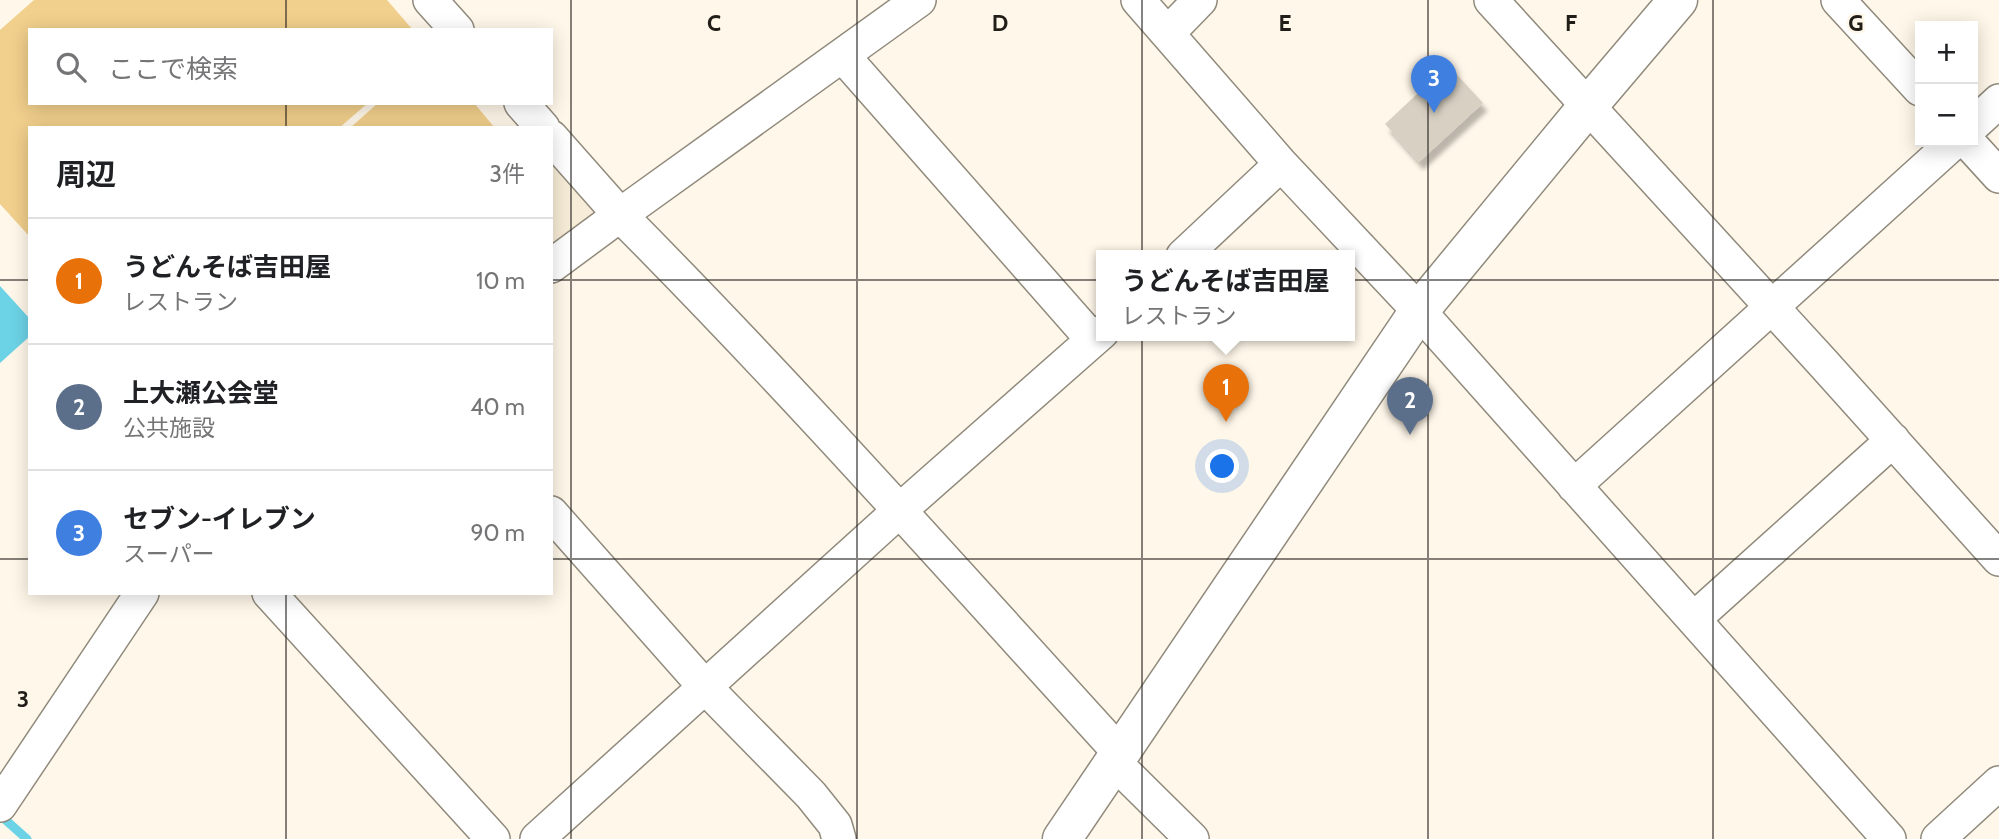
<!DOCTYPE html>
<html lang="ja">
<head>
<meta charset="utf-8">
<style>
  :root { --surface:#fff; --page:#f6f6f6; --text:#202124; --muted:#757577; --line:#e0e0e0; --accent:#2563eb }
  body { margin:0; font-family:Cabin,"Noto Sans JP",sans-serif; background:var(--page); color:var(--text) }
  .controls { position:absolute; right:21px; top:21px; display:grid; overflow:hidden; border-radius:0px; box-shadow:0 4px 18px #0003 }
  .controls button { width:63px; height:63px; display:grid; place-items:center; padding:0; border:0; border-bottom:2px solid var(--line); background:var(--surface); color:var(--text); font:35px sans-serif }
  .you { position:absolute; left:1223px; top:467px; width:24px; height:24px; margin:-18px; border:5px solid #fff; border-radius:50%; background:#1a73e8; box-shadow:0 0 0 10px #1a73e833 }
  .badge { display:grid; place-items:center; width:46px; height:46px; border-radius:50%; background:var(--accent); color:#fff; font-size:23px; font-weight:700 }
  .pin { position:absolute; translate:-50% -58px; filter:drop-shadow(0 2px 4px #0008) }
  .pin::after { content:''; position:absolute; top:37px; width:24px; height:21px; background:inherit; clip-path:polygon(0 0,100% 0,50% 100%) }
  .popup { position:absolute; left:1096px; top:250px; width:259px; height:91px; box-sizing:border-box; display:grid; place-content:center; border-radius:0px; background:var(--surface); filter:drop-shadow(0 2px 5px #0005); font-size:23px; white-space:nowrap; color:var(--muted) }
  .popup b { font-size:26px; color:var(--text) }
  .popup::after { content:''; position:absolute; left:50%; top:100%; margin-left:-14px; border:14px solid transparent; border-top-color:var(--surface) }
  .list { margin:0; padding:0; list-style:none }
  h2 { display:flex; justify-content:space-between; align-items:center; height:91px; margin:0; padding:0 28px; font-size:30px }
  h2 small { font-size:23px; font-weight:400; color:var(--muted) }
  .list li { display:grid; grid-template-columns:46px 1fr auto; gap:21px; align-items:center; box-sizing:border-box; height:126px; padding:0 28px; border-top:2px solid var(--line) }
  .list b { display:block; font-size:26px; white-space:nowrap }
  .list p { margin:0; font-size:23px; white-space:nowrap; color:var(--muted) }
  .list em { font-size:23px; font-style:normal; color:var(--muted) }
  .icon { flex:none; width:38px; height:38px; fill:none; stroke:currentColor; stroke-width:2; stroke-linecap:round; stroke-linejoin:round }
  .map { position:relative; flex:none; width:1999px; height:839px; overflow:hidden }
  .search { position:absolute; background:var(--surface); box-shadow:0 4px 18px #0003; left:28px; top:28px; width:525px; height:77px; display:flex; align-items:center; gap:18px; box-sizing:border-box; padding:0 24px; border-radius:0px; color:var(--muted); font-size:26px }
  .panel { position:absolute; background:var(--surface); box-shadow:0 4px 18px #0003; left:28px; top:126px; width:525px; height:469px; border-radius:0px }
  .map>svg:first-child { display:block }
</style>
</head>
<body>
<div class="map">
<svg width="1999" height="839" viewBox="0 0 1999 839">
  <defs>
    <filter id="shadow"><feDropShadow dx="4.5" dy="8" stdDeviation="2" flood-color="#0004"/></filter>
  </defs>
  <rect width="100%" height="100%" fill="#fff7e9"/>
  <path fill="#f7ecd7" d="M551 163 597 215 551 248Z"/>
  <path fill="#f1cf8c" d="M34 0H387L413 30H30V103H368L339 128H30V237L0 204V30Z
    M378 103H474L495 128H350Z"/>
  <path fill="#6cd3e7" d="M0 286 30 319V336L0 363Z"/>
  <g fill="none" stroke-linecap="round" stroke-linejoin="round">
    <path stroke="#6cd3e7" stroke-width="9" d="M0 815 27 839"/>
  </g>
  <path fill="#d8d1c3" filter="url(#shadow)" d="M1448 65 1483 103 1419 162 1385 124Z"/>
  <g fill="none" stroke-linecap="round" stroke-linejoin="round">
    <g stroke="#908a7c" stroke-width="36">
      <path id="street" d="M430 0 457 30
        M919 0 620 215C793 389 955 572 1120 753
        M1138 0 1281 164 1419 311 1889 839
        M1491 0 1823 363 1999 559
        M1838 0 1920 89
        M1168 33 1200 0
        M843 56 1093 340
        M521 103 543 128
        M1973 125 1999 101
        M551 137 620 215 551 266
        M1968 142 1999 176
        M1183 256 1281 164
        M1574 486 1954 142
        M551 513 706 688 811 795 835 825 839 839
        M269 593 493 839
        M1694 619 1893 440
        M1114 762 1192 839
        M0 805 142 593
        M537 839 899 511 1102 332
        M1938 839 1999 783"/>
    </g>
    <g stroke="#908a7c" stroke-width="41">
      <path id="secondary" d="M1062 839 1419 311 1588 106 1678 0"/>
    </g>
    <use href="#street" stroke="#fff" stroke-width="33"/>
    <use href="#secondary" stroke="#fff" stroke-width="38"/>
  </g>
  <path fill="none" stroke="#211e19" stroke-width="2" stroke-opacity="0.55" d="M286 0V30M571 0V839M857 0V839M1142 0V839M1428 0V839M1713 0V839M286 103V128M0 280H30M551 280H1999M0 559H30M551 559H1999M286 593V839"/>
  <g font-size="23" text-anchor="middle" font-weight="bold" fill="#211e19" stroke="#fff7e9" stroke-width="5" stroke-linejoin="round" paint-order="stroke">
    <text x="714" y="31">C</text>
    <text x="1000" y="31">D</text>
    <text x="1285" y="31">E</text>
    <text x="1571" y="31">F</text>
    <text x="1856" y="31">G</text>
    <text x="23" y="707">3</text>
  </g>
</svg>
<div class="controls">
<button>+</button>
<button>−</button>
</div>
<div class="you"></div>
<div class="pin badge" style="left:1226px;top:422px;background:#e8710a">1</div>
<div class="popup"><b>うどんそば吉田屋</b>レストラン</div>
<div class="pin badge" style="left:1410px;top:435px;background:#5c6f8a">2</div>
<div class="pin badge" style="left:1434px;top:113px;background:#3f7fe0">3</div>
<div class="search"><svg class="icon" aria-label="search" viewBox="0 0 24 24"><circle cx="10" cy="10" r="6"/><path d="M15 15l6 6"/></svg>ここで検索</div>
<section class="panel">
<h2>周辺<small>3件</small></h2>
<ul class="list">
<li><span class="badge" style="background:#e8710a">1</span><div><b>うどんそば吉田屋</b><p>レストラン</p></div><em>10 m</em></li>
<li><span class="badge" style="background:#5c6f8a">2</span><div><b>上大瀬公会堂</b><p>公共施設</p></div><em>40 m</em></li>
<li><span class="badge" style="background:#3f7fe0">3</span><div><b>セブン-イレブン</b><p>スーパー</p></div><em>90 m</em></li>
</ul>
</section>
</div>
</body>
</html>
